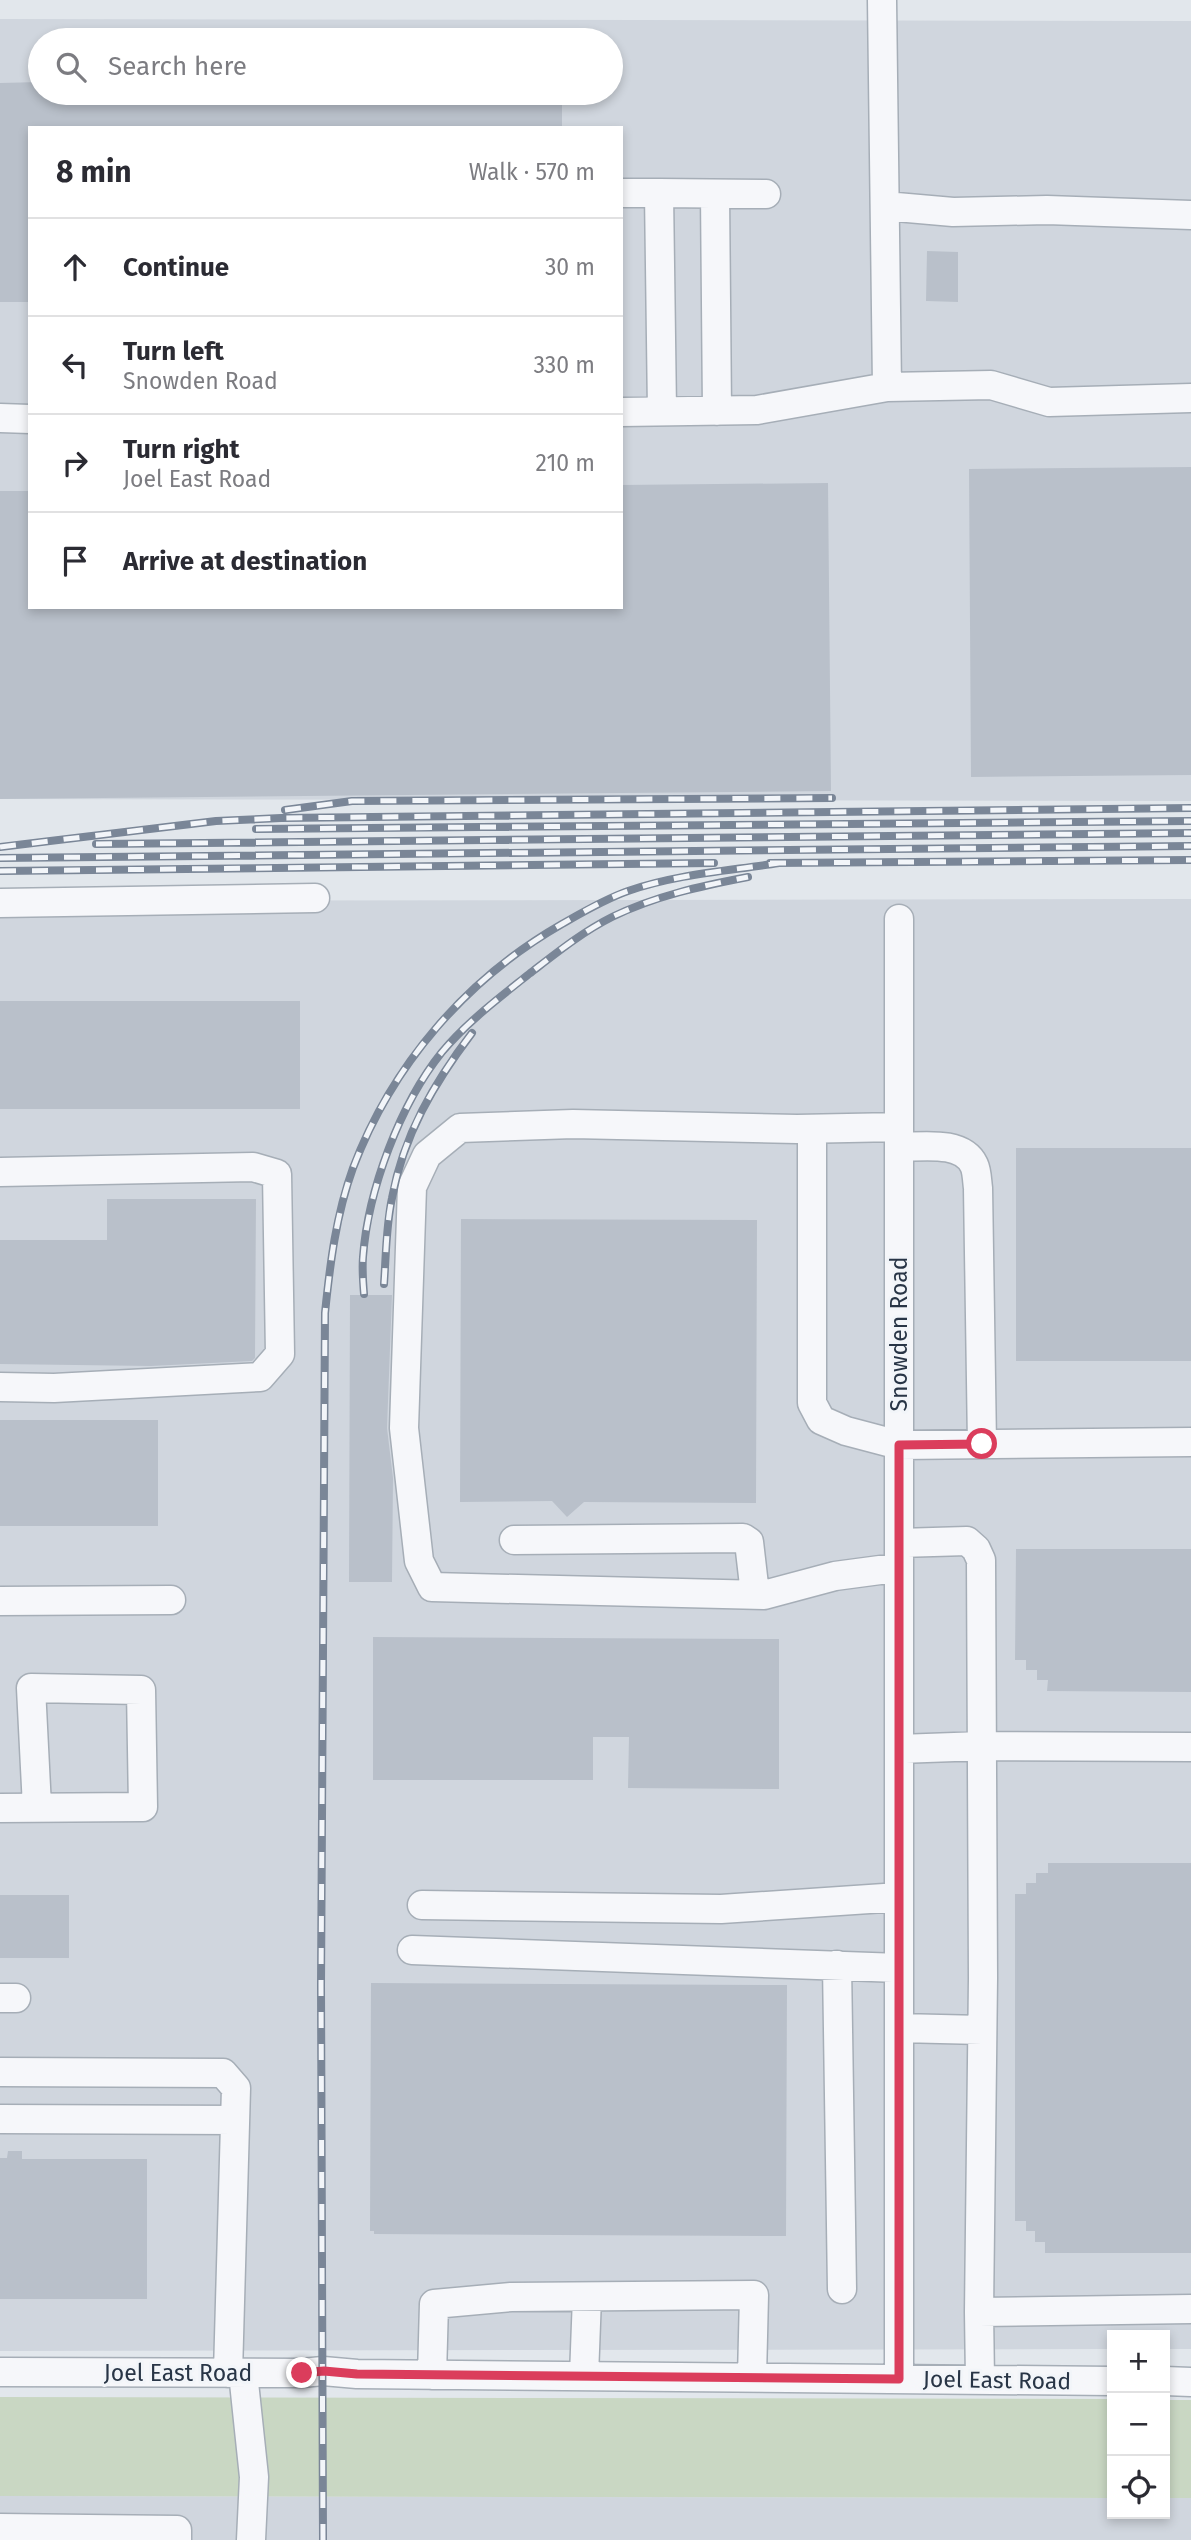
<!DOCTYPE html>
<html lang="en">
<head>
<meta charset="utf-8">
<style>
  :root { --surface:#fff; --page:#f2f2f3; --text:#2b2b33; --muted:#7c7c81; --line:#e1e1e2 }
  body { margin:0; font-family:"Fira Sans",sans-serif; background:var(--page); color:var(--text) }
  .controls { position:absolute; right:21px; bottom:21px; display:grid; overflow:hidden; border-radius:0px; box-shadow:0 4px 10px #0003 }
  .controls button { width:63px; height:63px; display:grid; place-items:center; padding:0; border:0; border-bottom:2px solid var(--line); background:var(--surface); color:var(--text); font:35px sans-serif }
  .stop { position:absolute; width:21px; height:21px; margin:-16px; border:5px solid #db3d5c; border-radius:50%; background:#fff }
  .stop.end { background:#db3d5c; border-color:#fff; box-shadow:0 2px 7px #0008 }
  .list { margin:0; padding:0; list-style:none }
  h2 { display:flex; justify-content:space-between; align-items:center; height:91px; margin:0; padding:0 28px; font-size:30px }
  h2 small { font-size:23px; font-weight:400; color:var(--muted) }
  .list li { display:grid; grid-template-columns:46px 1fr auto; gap:21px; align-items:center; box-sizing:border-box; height:98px; padding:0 28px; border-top:2px solid var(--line) }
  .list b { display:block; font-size:26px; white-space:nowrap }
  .list p { margin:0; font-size:23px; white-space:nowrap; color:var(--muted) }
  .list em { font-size:23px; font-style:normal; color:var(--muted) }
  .icon { flex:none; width:38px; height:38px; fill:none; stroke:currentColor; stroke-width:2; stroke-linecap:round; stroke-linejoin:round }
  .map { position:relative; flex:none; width:1191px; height:2540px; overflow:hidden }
  .search { position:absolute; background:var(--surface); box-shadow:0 4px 10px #0003; left:28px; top:28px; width:595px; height:77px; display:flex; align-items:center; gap:18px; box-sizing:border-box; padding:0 24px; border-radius:38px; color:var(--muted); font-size:26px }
  .panel { position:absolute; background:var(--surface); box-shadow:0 4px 10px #0003; left:28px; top:126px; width:595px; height:483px; border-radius:0px }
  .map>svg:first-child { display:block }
</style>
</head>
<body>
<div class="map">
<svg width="1191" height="2540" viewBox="0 0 1191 2540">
  <rect width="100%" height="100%" fill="#e2e7ec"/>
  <path fill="#d0d6de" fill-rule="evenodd" d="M0 19 1191 21V801L0 799ZM40 40H611V93H40ZM30 128H621V607H30Z
    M1191 899V2349H1165V2335H1112V2349L0 2351V901Z
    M0 2496 1112 2498V2514H1165V2498H1191V2540H0Z"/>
  <path fill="#c9d7c3" d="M0 2397 1112 2399V2498L0 2496Z
    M1165 2400H1191V2498H1165Z"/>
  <path fill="#b9c0ca" d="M40 82V93H562V128H30V302H0V83Z
    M927 251 958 252V302L926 301Z
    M1191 467V775L971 777 969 469Z
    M828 483 831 791 0 799V491H30V607H621V485Z
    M0 1001H300V1109H0Z
    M1016 1148H1191V1361H1016Z
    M107 1199H256L255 1358 252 1361 151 1366 0 1364V1240H107Z
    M461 1219 757 1220 756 1503 584 1502 567 1517 552 1501 460 1502Z
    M350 1295H392L387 1428 393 1478 392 1582H349Z
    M0 1420H158V1526H0Z
    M1016 1549H1191V1692L1047 1691 1048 1680H1037V1670H1026V1660H1015Z
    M373 1637 779 1639V1789L628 1788 629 1737H593V1780H373Z
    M1048 1863H1191V2253H1045V2242H1035V2231H1026V2221H1015V1894H1026V1883H1036V1873H1048Z
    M0 1895H69V1958H0Z
    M371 1983 787 1985 786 2236 374 2234V2231H370Z
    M8 2151H22V2159H147V2299H0V2158H7Z"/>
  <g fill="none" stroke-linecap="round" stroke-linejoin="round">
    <g stroke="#a6aeb7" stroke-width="31">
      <path id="minor" d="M621 193H659L662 411
        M659 193 766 194
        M715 194 717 411
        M885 206 953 212 1047 210 1191 215
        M887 387 991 385 1049 402 1191 398
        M621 412 757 410 887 387 882 0
        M0 418 30 419
        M0 903 315 898
        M812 1129V1403L821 1420 846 1431 899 1445 1191 1442
        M899 1147C922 1147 962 1140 974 1165 977 1171 977 1181 978 1188L982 1444
        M0 1172 253 1167 277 1174 280 1354 260 1377 54 1388 0 1387
        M514 1540 743 1538 749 1542 755 1594
        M899 1543 967 1541 976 1549 981 1560 983 1978 979 2312
        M899 1570H880L835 1576 764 1595 432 1587 419 1561 404 1428 412 1187 427 1155 460 1128 573 1124 797 1129 899 1127
        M0 1601 171 1600
        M899 1749 982 1746 1191 1747
        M0 1808 143 1807 141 1690 31 1688 37 1807
        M422 1905 721 1909 899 1897
        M412 1950 899 1968
        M837 1965 842 2289
        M0 1998H16
        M899 2028 982 2030
        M0 2072 223 2073 236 2088 228 2373
        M0 2119 235 2120
        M0 2372 302 2373 323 2371 357 2374 1112 2381
        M243 2373 254 2477 251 2540
        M432 2375 434 2304 511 2297 754 2295 752 2377
        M584 2376 587 2297
        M899 2379V919
        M980 2380 979 2312 1191 2309
        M1165 2381 1191 2382
        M0 2528 177 2530V2540"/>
    </g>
    <use href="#minor" stroke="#f6f7fa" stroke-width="28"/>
    <g stroke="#7a8697" stroke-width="8">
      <path id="rail" d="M285 810 352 801 832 798
        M256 829 1191 821
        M96 844 1191 833
        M0 847 216 821 281 818 1191 808
        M0 858 1191 846
        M770 863 1191 860
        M0 871 714 863
        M384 1284C386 1256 386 1226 392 1198 403 1136 434 1083 472 1033
        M364 1294C363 1282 362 1269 363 1257 368 1190 400 1104 442 1052 467 1022 499 998 529 974 555 954 582 932 612 917 655 896 701 886 748 877
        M323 2540 321 1985 325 1313C330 1264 336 1215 353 1168 392 1065 466 979 562 924 583 912 605 899 628 891 677 874 728 871 779 863"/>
    </g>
    <use href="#rail" stroke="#f2f5f9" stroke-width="5" stroke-dasharray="16" stroke-linecap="butt"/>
  </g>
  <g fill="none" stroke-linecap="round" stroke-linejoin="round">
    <path stroke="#db3d5c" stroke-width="9" d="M302 2373 324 2371 357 2374 899 2379V1445L982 1444"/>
  </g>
  <g text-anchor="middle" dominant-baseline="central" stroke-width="6" stroke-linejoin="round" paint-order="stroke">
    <g font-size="23" fill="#283546" stroke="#f2f5f9">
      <text transform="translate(899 1334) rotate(-90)">Snowden Road</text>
      <text x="178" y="2373">Joel East Road</text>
      <text transform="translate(997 2380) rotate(1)">Joel East Road</text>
    </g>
  </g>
</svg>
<div class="controls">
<button>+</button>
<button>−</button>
<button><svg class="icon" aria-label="locate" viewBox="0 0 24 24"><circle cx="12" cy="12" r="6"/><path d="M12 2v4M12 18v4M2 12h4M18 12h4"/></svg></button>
</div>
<div class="stop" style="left:982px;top:1444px"></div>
<div class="stop end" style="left:302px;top:2373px"></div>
<div class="search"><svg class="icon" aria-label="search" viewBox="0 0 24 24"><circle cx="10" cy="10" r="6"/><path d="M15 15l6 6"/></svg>Search here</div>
<section class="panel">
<h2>8 min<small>Walk · 570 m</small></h2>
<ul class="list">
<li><svg class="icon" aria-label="ahead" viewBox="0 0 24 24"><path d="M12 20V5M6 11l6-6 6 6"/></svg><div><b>Continue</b></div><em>30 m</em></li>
<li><svg class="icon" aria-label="left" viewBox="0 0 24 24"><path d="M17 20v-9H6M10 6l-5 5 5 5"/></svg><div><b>Turn left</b><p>Snowden Road</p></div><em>330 m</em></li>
<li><svg class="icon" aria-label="right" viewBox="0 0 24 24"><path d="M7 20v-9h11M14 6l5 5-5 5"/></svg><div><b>Turn right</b><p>Joel East Road</p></div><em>210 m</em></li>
<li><svg class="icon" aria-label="arrive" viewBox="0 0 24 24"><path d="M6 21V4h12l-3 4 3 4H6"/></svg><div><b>Arrive at destination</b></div></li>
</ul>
</section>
</div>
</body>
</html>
